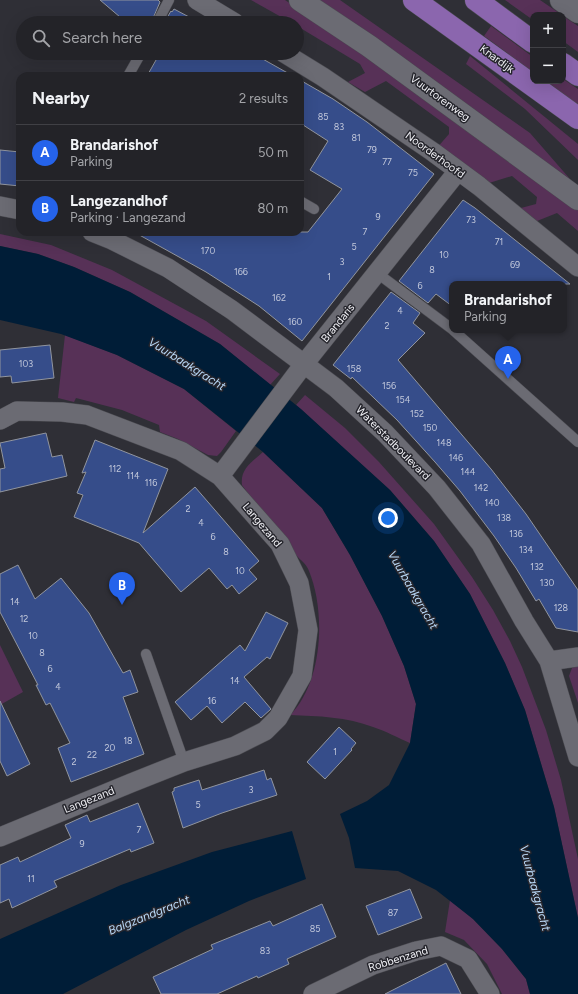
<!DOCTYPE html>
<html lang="en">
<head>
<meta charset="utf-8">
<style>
  :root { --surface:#232328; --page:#2f2f34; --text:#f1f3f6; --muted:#a3a4a8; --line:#404045; --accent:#2563eb }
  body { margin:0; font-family:Figtree,sans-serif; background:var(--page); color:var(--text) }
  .controls { position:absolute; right:12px; top:12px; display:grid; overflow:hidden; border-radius:8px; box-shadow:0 4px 16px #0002 }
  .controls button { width:36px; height:36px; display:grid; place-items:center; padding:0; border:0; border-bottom:1px solid var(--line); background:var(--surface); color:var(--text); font:20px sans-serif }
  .you { position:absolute; left:388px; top:518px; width:14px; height:14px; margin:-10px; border:3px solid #fff; border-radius:50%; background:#1a73e8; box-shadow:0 0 0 6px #1a73e833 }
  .badge { display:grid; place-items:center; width:26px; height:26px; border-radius:50%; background:var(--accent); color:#fff; font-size:13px; font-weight:700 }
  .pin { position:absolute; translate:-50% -33px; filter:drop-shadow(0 1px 2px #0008) }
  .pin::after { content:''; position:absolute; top:21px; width:14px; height:12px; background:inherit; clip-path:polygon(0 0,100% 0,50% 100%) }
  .popup { position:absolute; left:449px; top:281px; width:118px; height:52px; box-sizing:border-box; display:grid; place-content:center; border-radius:8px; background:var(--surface); filter:drop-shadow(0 1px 3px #0005); font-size:13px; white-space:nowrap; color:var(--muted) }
  .popup b { font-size:15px; color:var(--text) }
  .popup::after { content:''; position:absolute; left:50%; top:100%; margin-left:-8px; border:8px solid transparent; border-top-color:var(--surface) }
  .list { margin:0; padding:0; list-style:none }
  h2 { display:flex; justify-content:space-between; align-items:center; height:52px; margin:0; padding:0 16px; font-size:17px }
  h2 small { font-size:13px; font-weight:400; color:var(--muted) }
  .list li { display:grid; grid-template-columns:26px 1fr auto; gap:12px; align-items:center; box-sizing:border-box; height:56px; padding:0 16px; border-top:1px solid var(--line) }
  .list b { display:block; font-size:15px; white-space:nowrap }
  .list p { margin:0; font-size:13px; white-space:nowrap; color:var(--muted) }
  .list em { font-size:13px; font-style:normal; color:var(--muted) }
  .icon { flex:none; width:22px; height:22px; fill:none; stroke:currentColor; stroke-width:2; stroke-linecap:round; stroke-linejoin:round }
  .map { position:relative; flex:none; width:578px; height:994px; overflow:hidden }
  .search { position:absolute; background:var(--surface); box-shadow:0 4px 16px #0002; left:16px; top:16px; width:288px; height:44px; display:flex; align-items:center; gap:10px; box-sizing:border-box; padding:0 14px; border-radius:22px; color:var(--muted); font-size:15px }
  .panel { position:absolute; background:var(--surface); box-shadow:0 4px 16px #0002; left:16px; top:72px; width:288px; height:164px; border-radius:12px }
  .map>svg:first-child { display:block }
</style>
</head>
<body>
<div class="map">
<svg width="578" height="994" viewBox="0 0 578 994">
  <rect width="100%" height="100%" fill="#2f2f36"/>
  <path fill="#573157" d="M251 0H285L380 63 578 210V231L557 213 537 221 521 208 536 204 537 197 512 176 489 183 436 149 449 134V127L386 81 365 92 348 82 365 73 360 64 297 26V23H292Z
    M317 0H340L530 133 570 179Z
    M505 0H540L562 15H533V20Z
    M563 16 578 26V52L563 41Z
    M491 26 533 57V72L484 36Z
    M470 56 578 144V160L525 109 466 64Z
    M563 79 578 89V105L546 81H563Z
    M0 234 51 245 112 270 206 321 280 374 270 385 220 344 130 292 74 267 38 254 0 246Z
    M65 335 117 355 184 389 236 431 221 452 217 456 208 455 178 439 160 432 159 425 122 410 76 398 74 402 58 398Z
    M305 395 345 428 379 462 434 524 472 577 493 610 510 641 522 667 546 730 561 780 578 859V918L554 807 525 710 505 663 470 594 434 541 390 490 296 405Z
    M263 452 322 508 350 555 382 616 404 666 416 704 410 743C398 738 386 731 373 727 347 717 318 716 290 715 323 682 326 612 309 571 306 563 301 561 296 555 287 545 281 533 273 522 263 510 251 498 242 485 240 469 252 462 263 452Z
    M0 645 23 692 0 705Z
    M578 665V703L569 676 572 668Z
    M450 900 473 919 502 949 526 979 530 994H502L487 964 464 940 445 932Z"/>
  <path fill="#001d37" d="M0 246 38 254 74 267 130 292 220 344 301 409 390 490 434 541 470 594 505 663 525 710 554 807 578 918V994H530L526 979 502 949 473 919 436 890 398 871 355 868 349 838 340 814 367 801 389 785 410 743 416 704 404 666 382 616 350 555 322 508 263 452 184 389 117 355 61 334 0 320Z
    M292 831 306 879 249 901 186 930 63 994H0V939L121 885 212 852Z"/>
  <path fill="#364d8a" stroke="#91959e" d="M100 0H158L160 2 151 23H127Z
    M174 9 191 18 199 23H164L171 11 172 12Z
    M160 53H252L293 76H147Z
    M300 80 333 99 367 122 434 174 302 341 259 306 206 272 134 232H308L342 189 310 170 328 141 300 123Z
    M0 150 20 152V186L0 184Z
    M463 200 475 208 570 284H452V306L436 294 428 303 399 281Z
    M391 292 420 313 413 323 425 333 398 360 491 469 526 514 578 590V632L556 628 539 599 536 601 516 568 494 536 460 491 435 462 397 420 352 377 351 379 333 365Z
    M50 345 54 378 12 383 11 376 0 377V350Z
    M46 433 52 457 62 455 67 476 0 492V469L5 468 0 443Z
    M95 440 168 469 143 533 195 487 259 561 249 570 257 579 239 594 232 585 227 589 209 568 181 592 139 543 74 517 83 495 77 493 86 472 82 473Z
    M18 565 35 599 61 578 89 613 123 673 130 670 138 692 123 697 144 754 71 782 58 748 70 743 50 703 46 705 36 685H38L0 612V574Z
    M266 612 288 623 270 659 267 657 244 677 271 709 261 718 245 702 222 723 207 706 191 720 175 702 240 645 245 651Z
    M0 701 30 764 7 776 0 761Z
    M339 727 356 743 351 749 352 750 325 779 307 762Z
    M264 770 267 780 271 778 277 795 222 813 183 828 172 792 174 791V788L199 780 202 790Z
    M138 803 154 843 131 852 130 849 54 881 57 887 12 908 9 899 0 903V865L18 857 20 862 71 838 65 825 87 815 90 822Z
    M410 889 422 918 378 935 366 906Z
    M322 904 336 937 287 959 289 964 258 978 257 976 217 994H161L153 977 213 949 211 945 270 921 273 926Z
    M446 963 461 994H385Z"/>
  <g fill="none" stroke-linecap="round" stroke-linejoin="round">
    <g stroke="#4b4b51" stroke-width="11">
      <path id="lane" d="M157 23 169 0
        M128 76 141 53
        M300 201 314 209
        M377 273 452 329
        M453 330 578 442
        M146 654 184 762"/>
    </g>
    <g stroke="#4b4b51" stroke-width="20">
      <path id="street" d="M197 0 235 23
        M284 53 323 77 433 152 479 186 578 267
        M0 206 20 210
        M92 232 112 240 168 268 232 310 336 388 385 433 437 488 481 544 524 621 549 661 578 757
        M0 420 17 411 62 412 87 415 181 451 220 476 280 544 299 583 308 630 302 676 278 718 265 731 235 746 184 762 131 783 0 837
        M220 476 304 364 458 171
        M549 661 578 657
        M313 994 373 965 416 951 441 946 468 959 490 994"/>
    </g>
    <g stroke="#4b4b51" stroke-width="23">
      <path id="secondary" d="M300 0 369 46 578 199
        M561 0 578 12"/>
    </g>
    <g stroke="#4b4b51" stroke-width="23">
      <path id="primary" d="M414 0 578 118
        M476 0 533 42
        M563 64 578 75"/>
    </g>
    <use href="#lane" stroke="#6b6b73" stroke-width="10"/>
    <use href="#street" stroke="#6b6b73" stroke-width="19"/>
    <use href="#secondary" stroke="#6b6b73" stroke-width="22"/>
    <use href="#primary" stroke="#8b66ae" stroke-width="22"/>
  </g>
  <g text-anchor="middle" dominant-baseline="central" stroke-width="3" stroke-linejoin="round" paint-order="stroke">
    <g font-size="9" fill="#c2c8db">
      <text x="323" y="116">85</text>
      <text x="339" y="126">83</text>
      <text x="356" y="137">81</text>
      <text x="372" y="149">79</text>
      <text x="387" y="161">77</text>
      <text x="413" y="172">75</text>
      <text x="378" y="216">9</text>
      <text x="471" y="219">73</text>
      <text x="365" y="231">7</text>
      <text x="499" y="241">71</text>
      <text x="354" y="246">5</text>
      <text x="208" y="250">170</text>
      <text x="444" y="254">10</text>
      <text x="342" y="261">3</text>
      <text x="515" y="264">69</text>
      <text x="432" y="269">8</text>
      <text x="241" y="271">166</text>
      <text x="329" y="276">1</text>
      <text x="420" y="285">6</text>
      <text x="279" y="297">162</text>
      <text x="400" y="310">4</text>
      <text x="295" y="321">160</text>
      <text x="387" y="325">2</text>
      <text x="26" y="363">103</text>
      <text x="354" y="368">158</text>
      <text x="389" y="385">156</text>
      <text x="403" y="399">154</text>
      <text x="417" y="413">152</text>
      <text x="430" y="427">150</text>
      <text x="444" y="442">148</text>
      <text x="456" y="457">146</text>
      <text x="115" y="468">112</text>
      <text x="468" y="471">144</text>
      <text x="133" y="475">114</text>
      <text x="151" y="482">116</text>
      <text x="481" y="487">142</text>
      <text x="492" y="502">140</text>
      <text x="188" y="508">2</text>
      <text x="504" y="517">138</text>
      <text x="201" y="522">4</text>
      <text x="516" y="533">136</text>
      <text x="213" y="536">6</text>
      <text x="526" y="549">134</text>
      <text x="226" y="551">8</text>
      <text x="537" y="566">132</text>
      <text x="240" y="570">10</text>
      <text x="547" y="582">130</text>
      <text x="15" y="601">14</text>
      <text x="561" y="607">128</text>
      <text x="24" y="618">12</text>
      <text x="33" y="635">10</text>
      <text x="42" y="652">8</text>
      <text x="50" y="668">6</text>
      <text x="235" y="680">14</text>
      <text x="58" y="686">4</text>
      <text x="212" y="700">16</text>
      <text x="128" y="740">18</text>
      <text x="110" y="747">20</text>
      <text x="335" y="751">1</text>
      <text x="92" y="754">22</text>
      <text x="74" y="761">2</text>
      <text x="251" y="789">3</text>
      <text x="198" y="804">5</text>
      <text x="139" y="829">7</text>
      <text x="82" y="843">9</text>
      <text x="31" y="878">11</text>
      <text x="393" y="912">87</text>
      <text x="315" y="928">85</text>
      <text x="265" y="950">83</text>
    </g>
    <g font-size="11" fill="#f1f1f6" stroke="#25252c">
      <text transform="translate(497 59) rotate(36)">Knardijk</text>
      <text transform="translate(440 98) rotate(36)">Vuurtorenweg</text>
      <text transform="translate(435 155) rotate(36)">Noorderhoofd</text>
      <text transform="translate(338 323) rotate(-51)">Brandaris</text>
      <text transform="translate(393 443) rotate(45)">Waterstadboulevard</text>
      <text transform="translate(262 525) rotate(50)">Langezand</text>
      <text transform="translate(89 800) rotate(-22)">Langezand</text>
      <text transform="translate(398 959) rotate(-17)">Robbenzand</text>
    </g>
    <g font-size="12" font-style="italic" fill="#b9d9f8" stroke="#25252c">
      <text transform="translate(187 364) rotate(32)">Vuurbaakgracht</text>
      <text transform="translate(413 590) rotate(60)">Vuurbaakgracht</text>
      <text transform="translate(535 888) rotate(75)">Vuurbaakgracht</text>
      <text transform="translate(149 915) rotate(-22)">Balgzandgracht</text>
    </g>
  </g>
</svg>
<div class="controls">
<button>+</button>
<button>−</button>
</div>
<div class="you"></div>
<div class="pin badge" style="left:508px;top:379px">A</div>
<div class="popup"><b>Brandarishof</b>Parking</div>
<div class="pin badge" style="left:122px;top:605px">B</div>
<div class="search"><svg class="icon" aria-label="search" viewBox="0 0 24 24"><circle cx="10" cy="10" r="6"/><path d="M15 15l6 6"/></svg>Search here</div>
<section class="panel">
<h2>Nearby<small>2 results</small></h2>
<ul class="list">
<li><span class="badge">A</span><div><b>Brandarishof</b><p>Parking</p></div><em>50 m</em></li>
<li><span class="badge">B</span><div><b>Langezandhof</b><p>Parking · Langezand</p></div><em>80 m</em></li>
</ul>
</section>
</div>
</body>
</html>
